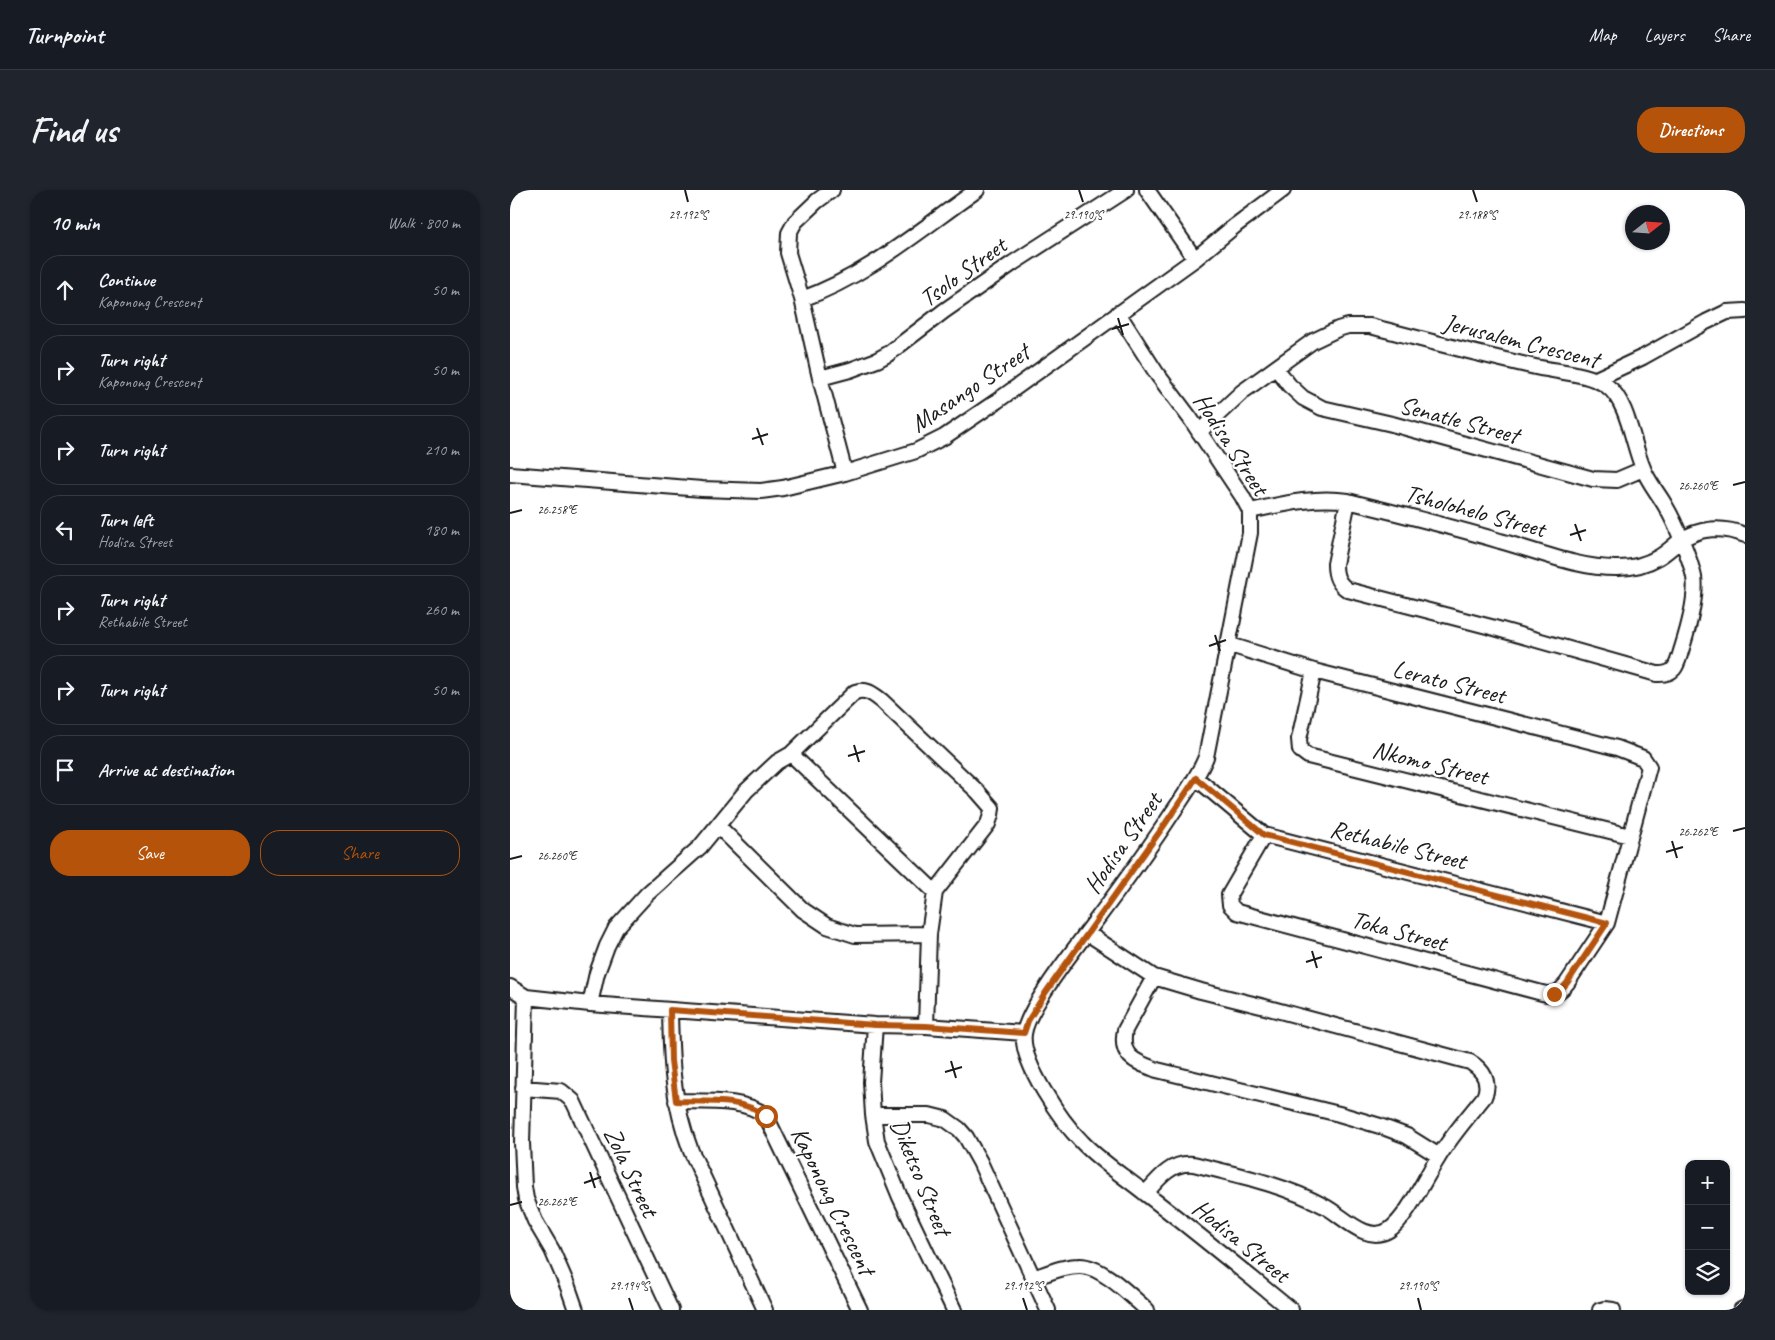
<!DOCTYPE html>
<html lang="en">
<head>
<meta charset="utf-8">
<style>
  :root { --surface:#171b24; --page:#20242c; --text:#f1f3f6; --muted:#9ea1a6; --line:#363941; --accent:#b45309 }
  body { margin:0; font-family:Caveat,sans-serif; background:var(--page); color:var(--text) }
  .controls { position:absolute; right:15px; bottom:15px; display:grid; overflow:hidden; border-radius:10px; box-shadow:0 1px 4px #0004 }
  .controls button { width:45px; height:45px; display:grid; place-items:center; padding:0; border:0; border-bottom:1px solid var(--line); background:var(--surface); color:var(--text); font:25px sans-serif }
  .compass { position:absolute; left:1115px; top:15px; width:45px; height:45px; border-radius:50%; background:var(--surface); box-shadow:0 1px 4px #0004; rotate:73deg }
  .stop { position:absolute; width:15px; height:15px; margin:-11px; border:4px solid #b45309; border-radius:50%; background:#fff }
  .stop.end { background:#b45309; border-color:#fff; box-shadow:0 1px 5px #0008 }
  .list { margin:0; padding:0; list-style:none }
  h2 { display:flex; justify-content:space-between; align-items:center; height:65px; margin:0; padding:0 20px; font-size:21px }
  h2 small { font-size:16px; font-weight:400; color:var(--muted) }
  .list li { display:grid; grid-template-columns:32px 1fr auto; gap:15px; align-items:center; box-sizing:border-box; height:70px; margin:0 10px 10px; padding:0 10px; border:1px solid var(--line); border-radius:20px }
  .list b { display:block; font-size:19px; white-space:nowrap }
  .list p { margin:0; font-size:16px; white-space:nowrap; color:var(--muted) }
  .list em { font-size:16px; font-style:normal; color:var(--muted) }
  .actions { display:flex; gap:10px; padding:15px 20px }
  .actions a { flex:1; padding:11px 0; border:1px solid var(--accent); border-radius:20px; text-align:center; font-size:18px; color:var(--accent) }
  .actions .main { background:var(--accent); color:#fff }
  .icon { flex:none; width:28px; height:28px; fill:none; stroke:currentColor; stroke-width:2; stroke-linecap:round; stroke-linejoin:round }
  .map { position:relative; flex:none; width:1235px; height:1120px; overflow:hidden; border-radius:20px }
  header { display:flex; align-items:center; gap:30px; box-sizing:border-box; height:70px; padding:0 25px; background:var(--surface); border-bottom:1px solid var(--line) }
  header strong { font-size:24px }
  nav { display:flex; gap:28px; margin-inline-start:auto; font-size:18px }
  .intro { display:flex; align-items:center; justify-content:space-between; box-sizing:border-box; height:120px; padding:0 30px }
  h1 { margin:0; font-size:35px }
  .button { padding:12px 22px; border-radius:20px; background:var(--accent); color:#fff; font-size:18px; font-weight:700 }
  main { display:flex; gap:30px; padding:0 30px }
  aside { flex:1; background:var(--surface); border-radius:20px; box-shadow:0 1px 4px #0004 }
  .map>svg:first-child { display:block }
</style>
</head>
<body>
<header>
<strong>Turnpoint</strong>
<nav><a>Map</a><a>Layers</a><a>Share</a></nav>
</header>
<div class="intro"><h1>Find us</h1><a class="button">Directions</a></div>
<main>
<aside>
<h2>10 min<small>Walk · 800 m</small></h2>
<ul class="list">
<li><svg class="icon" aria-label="ahead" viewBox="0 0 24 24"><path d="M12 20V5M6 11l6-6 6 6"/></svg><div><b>Continue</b><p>Kaponong Crescent</p></div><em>50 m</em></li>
<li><svg class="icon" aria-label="right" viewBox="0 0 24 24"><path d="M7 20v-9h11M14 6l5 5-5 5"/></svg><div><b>Turn right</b><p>Kaponong Crescent</p></div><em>50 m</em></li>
<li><svg class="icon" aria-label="right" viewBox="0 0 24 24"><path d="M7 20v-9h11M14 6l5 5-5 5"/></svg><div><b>Turn right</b></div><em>210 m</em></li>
<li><svg class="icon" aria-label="left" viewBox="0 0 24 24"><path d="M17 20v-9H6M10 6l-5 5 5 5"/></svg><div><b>Turn left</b><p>Hodisa Street</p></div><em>180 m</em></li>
<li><svg class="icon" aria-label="right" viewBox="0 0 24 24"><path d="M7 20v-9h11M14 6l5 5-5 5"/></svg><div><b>Turn right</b><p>Rethabile Street</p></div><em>260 m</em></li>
<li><svg class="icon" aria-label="right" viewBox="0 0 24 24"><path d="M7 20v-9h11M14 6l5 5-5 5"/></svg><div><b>Turn right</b></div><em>50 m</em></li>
<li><svg class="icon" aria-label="arrive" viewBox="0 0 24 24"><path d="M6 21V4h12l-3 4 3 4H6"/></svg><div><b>Arrive at destination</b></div></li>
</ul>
<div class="actions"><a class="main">Save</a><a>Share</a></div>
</aside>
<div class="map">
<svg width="1235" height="1120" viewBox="0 0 1235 1120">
  <rect width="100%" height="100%" fill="#fff"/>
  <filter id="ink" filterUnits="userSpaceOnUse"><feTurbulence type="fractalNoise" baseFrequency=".02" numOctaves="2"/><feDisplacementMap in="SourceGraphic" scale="10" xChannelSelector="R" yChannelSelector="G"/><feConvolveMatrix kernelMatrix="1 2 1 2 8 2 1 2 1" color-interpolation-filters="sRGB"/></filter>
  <g filter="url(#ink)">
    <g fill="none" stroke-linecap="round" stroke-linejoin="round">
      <g stroke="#1c1c1c" stroke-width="18">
        <path id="minor" d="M322 0 307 11 285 32 279 43 278 63 292 109 310 188 335 283
          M637 0 685 69
          M292 109C357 86 411 39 467 0
          M608 123 647 184 680 228 732 306 740 321V343L696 567C688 587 675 604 663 622 638 660 611 697 584 733 567 756 517 818 514 844 510 872 552 932 572 952 591 972 615 987 636 1004 685 1041 733 1081 781 1120
          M766 178 779 195 793 208 812 218 882 234 1083 289 1107 290 1133 279
          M310 188 340 180 367 170 378 164 434 121 503 73 616 0
          M1086 189 1133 167 1196 132 1217 122 1235 121
          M689 242 732 202 803 151 828 139 838 136H860C914 150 967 164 1021 176 1045 182 1078 182 1097 196 1118 211 1123 256 1133 278 1138 292 1149 304 1156 317 1166 334 1180 368 1184 387 1187 406 1178 439 1172 458 1167 473 1167 485 1147 484L981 437 838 400C828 394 825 386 825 374L838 311
          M0 284 192 299 251 301 273 298 335 283 406 261 434 247 487 211 685 69 726 35 773 0
          M740 321C773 314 805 306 838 311 889 324 940 336 990 351 1027 361 1070 379 1108 378 1122 378 1137 374 1149 367 1156 363 1163 356 1170 351 1189 337 1213 336 1235 345
          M717 454 804 481 1107 558 1133 568 1139 577 1097 733 1057 793C1050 802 1044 806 1032 803L727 722 720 715 719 705 754 645
          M804 481 789 549 790 560 798 566 1120 646
          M281 564 425 702
          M686 588 754 645 1097 733
          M208 636 293 720 317 736 345 745 419 744
          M577 743 644 787 691 801 755 817 960 872C973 880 981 892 974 907 958 927 941 946 928 968 916 986 897 1028 879 1040 857 1054 834 1027 816 1017 775 995 728 985 683 974 661 972 649 988 636 1003
          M644 787 615 840C609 867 626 872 647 880L829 924 870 936 897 946 929 966
          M0 797 16 807 80 814 365 835 416 836 514 843
          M16 807 12 953 14 997 16 1009 25 1031 42 1060 58 1097 66 1120
          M80 814 87 783 97 756 106 738 137 704 190 657 236 601 267 572 281 564 345 502C356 498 363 504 372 511L468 602 482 618 481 625 478 634 425 702 419 744 416 836
          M160 820C161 873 162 911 181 961L255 1120
          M365 835 361 892 363 925 367 951 390 1007 444 1120
          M13 898 51 901 63 911 161 1120
          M166 911C192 912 236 908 256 926L350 1120
          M363 925H419L435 929 449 939 456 947 470 972 538 1120
          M523 1088C538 1083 554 1076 569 1076 591 1075 621 1106 637 1120
          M1090 1120 1095 1119 1103 1120
          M1231 1120 1235 1118"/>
      </g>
      <use href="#minor" stroke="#fff" stroke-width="14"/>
    </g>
  </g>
  <g fill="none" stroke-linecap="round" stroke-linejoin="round" filter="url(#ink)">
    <path stroke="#b45309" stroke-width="6" d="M256 926C235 908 193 912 166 911L161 871 160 820 365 835 416 836 514 843 518 831 536 802 653 637 686 588 754 645 1097 733 1057 793 1051 800 1044 804"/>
  </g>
  <path fill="none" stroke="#1c1c1c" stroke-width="2" d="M175 0 178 12M569 0 573 12M963 0 967 12M608 128 613 145M602 139 619 134M247 238 253 255M242 249 258 244M1223 295 1235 292M0 323 12 320M1065 334 1071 351M1060 345 1076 340M705 445 710 461M699 456 716 450M344 555 349 572M338 566 355 561M1223 641 1235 638M1162 651 1167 668M1156 662 1173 657M0 669 12 666M802 761 807 778M796 772 812 767M441 871 446 888M435 882 452 877M80 982 85 998M74 993 91 987M0 1015 12 1012M119 1108 123 1120M513 1108 517 1120M908 1108 911 1120"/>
  <g text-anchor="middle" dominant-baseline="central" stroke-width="4.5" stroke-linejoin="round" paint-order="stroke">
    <g font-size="25" fill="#1c1c1c" stroke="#fff">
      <text transform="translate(453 82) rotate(-36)">Tsolo Street</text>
      <text transform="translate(1011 151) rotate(14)">Jerusalem Crescent</text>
      <text transform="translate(460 198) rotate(-34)">Masango Street</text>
      <text transform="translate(949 230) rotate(15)">Senatle Street</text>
      <text transform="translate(721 254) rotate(57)">Hodisa Street</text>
      <text transform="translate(965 321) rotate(15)">Tsholohelo Street</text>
      <text transform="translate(939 492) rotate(14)">Lerato Street</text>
      <text transform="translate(920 573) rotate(14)">Nkomo Street</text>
      <text transform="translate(613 653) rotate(-55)">Hodisa Street</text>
      <text transform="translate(888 655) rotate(14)">Rethabile Street</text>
      <text transform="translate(889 741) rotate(15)">Toka Street</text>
      <text transform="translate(121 982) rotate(65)">Zola Street</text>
      <text transform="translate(411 987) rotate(68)">Diketso Street</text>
      <text transform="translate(323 1011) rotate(64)">Kaponong Crescent</text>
      <text transform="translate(731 1051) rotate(39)">Hodisa Street</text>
    </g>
  </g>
  <g font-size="12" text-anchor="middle" fill="#1c1c1c" stroke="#fff" stroke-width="4.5" stroke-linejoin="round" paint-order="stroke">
    <text x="178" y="29">29.192°S</text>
    <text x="573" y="29">29.190°S</text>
    <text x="967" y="29">29.188°S</text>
    <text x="1188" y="300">26.260°E</text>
    <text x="47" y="324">26.258°E</text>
    <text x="1188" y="646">26.262°E</text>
    <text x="47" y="670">26.260°E</text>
    <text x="47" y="1016">26.262°E</text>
    <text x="119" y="1100">29.194°S</text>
    <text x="513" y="1100">29.192°S</text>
    <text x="908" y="1100">29.190°S</text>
  </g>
</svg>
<div class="controls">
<button>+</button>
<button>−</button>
<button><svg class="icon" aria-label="layers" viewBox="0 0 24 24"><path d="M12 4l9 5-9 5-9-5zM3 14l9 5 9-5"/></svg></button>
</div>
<svg class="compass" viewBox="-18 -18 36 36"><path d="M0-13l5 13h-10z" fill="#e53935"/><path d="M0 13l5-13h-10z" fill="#9ea1a6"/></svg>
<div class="stop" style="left:256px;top:926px"></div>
<div class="stop end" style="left:1044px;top:804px"></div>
</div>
</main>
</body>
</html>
